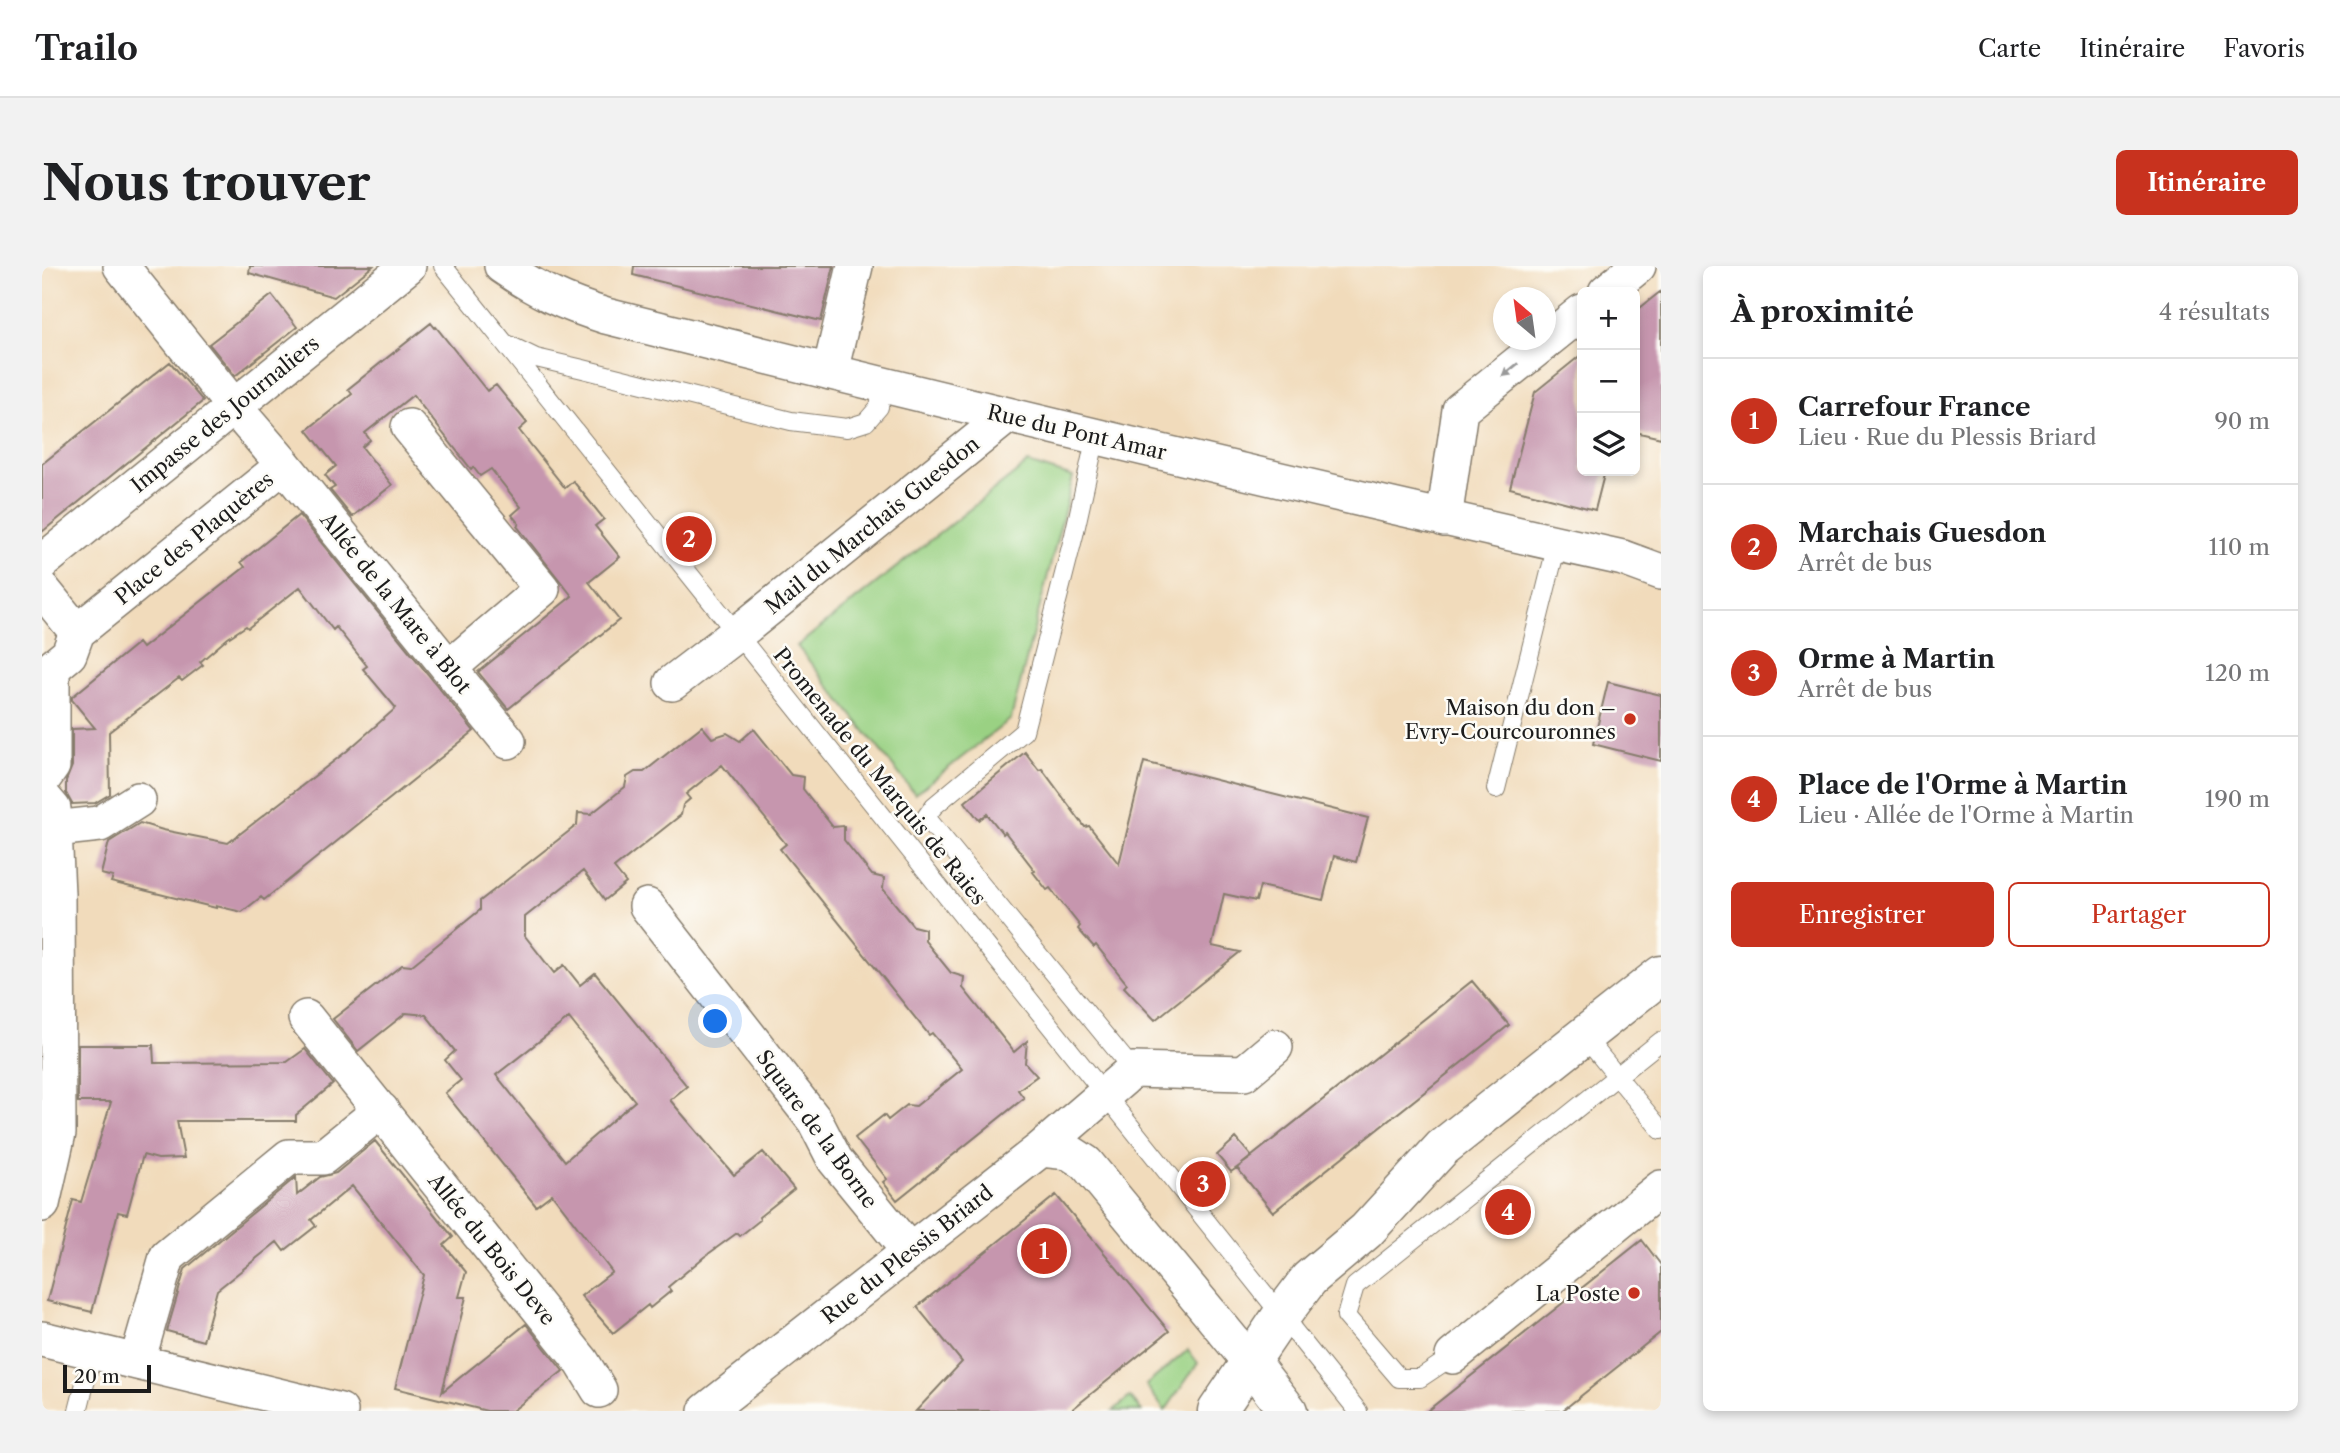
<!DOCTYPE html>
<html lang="fr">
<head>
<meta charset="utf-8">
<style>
  :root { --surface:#fff; --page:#f2f2f2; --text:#202124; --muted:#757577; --line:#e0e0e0; --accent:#c8321e }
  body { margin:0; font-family:"Libre Caslon Text",serif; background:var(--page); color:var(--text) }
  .controls { position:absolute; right:21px; top:21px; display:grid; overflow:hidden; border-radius:10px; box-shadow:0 4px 10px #0003 }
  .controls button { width:63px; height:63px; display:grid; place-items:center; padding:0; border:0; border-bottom:2px solid var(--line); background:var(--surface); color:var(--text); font:35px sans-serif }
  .compass { position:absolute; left:1451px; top:21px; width:63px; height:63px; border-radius:50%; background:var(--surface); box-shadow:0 4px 10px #0003; rotate:331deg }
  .scale { position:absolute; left:21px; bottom:18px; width:88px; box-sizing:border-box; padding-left:7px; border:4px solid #1c1c1c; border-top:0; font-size:19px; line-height:24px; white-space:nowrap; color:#1c1c1c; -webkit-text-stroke:5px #fdfcf7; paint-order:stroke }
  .you { position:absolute; left:674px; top:756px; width:24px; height:24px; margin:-18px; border:5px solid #fff; border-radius:50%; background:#1a73e8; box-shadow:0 0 0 10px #1a73e833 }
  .badge { display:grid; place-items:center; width:46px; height:46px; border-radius:50%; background:var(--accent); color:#fff; font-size:23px; font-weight:700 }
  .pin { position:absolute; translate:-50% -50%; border:4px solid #fff; box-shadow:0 2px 7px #0006 }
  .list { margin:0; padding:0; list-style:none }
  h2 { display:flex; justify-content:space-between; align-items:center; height:91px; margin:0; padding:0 28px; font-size:30px }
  h2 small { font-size:23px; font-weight:400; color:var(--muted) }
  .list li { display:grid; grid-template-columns:46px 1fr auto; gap:21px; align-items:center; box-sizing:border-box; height:126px; padding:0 28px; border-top:2px solid var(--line) }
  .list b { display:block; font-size:26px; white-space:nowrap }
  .list p { margin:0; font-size:23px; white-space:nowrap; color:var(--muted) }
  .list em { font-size:23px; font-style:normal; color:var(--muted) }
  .actions { display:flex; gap:14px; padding:21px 28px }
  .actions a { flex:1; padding:16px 0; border:2px solid var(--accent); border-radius:10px; text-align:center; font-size:24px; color:var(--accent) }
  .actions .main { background:var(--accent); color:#fff }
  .icon { flex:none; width:38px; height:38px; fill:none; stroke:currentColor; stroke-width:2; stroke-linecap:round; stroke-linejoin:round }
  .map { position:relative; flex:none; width:1619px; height:1145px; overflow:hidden; border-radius:10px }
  header { display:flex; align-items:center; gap:42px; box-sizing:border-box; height:98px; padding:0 35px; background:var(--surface); border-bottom:2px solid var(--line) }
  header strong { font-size:33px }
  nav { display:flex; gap:38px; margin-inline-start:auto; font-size:24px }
  .intro { display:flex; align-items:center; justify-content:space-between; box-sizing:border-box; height:168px; padding:0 42px }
  h1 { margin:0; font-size:49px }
  .button { padding:18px 32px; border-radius:10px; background:var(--accent); color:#fff; font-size:24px; font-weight:700 }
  main { display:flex; gap:42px; padding:0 42px }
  aside { flex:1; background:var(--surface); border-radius:10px; box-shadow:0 4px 10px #0003 }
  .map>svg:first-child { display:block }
</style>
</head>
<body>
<header>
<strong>Trailo</strong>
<nav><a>Carte</a><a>Itinéraire</a><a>Favoris</a></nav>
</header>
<div class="intro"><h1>Nous trouver</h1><a class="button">Itinéraire</a></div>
<main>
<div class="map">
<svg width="1619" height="1145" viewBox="0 0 1619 1145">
  <rect width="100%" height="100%" fill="#fdfcf7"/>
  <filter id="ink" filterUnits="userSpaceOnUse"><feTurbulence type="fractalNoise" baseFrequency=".0143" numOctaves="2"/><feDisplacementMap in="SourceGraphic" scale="14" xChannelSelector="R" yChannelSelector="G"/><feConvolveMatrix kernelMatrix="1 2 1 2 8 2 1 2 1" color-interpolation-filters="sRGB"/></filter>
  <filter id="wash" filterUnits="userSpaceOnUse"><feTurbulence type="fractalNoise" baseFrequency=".00686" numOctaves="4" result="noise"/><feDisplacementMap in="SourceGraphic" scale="28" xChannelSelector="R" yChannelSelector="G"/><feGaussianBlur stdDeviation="1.57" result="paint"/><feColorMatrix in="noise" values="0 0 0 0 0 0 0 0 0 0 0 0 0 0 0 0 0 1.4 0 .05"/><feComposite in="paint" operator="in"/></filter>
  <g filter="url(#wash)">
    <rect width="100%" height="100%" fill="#f1dbbb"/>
    <path fill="#9ad183" stroke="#5b7650" stroke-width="2" d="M986 197 1031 211 969 453 873 528 755 380Z
      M1146 1084 1156 1097 1123 1145 1104 1119Z
      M1088 1131 1100 1145H1071Z"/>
    <g id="blocks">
      <path fill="#c696ae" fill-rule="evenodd" d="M208 0H331L292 31 207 7Z
        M592 0H792L779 55 591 9Z
        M1619 25V172L1593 166V46Z
        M230 29 255 61 193 110 167 78Z
        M389 57 393 62 394 61 445 125 454 119 485 157 477 164 523 222 531 215 562 253 553 260 578 291 547 316 577 354 466 443 436 406 530 330 475 260 477 258 470 249 479 241 449 203 438 210 431 201 429 203 371 129 323 167 328 174 320 181 350 219 310 251 288 224 293 221 283 209 294 200 265 164 310 128 306 123Z
        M1540 88V205H1563L1553 244 1468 222 1493 126Z
        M128 96 161 135 0 266V198Z
        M257 249 432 465 222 634 219 631 200 646 174 640V642L69 616 71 611 59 608 67 576 98 557 121 564 186 577 305 485 354 442 321 403 325 400 294 361 291 364 258 321 206 362 204 360 186 372 158 396 161 399 140 415 137 412 67 466 68 528 53 537 30 538 24 527V515L30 500V463L53 462 30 434V431L96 377 100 382 203 301 199 296Z
        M1566 416 1619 429V495L1551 478Z
        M660 460 670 472 685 467 698 475 712 463 749 509 762 511 761 523 791 561 802 560V574L830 609 842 612 841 623 871 660 883 663V675L909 707 922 711 921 722 972 786 985 775 983 797 995 810 976 824 982 832 855 934 841 916 845 913 813 872 842 849 846 854 865 839 874 840 920 803 890 767 887 769 738 583 744 578 680 499 644 528 648 533 641 539 639 549 572 602 584 617 563 634 541 605 483 651V670L512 707 522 699 538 719 553 707 645 820 628 834 692 909 721 886 752 923 717 951 718 954 698 970 695 967 662 991 626 1021 629 1025 608 1042 606 1039 571 1067 539 1030 570 1006 510 928 494 940 403 827 419 814 403 794 413 785 384 749 364 747 316 785 291 753 360 699 369 700 438 644V635L535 559 536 547 549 548 583 521 585 511 593 506H602ZM527 752 593 835 523 895 454 809Z
        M983 486 997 504 1000 503 1043 561 1047 560 1077 598 1102 496 1326 552 1314 596 1292 590 1281 634 1218 620 1214 635 1182 628 1170 680 1198 686 1113 754 1082 721 1085 718 1054 679 1052 681 1036 663 1038 660 1008 622 1005 624 991 606 993 605 963 566 961 568 945 548 937 554 923 536Z
        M1430 715 1467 759 1231 946 1195 902Z
        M36 779H111L112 797 245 796 263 783 291 818 254 849V855H135L142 892 116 893 101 889 85 948 76 946 50 1046 5 1035 31 934 39 936 69 836H36Z
        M1194 872 1210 891 1189 906 1175 889Z
        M333 875 411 971 402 979 424 1006 417 1031H424L400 1126 484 1058 521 1105 470 1145H445L353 1122 382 1009 310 920 269 954 274 960 242 985 235 976 175 1024 161 1075 125 1065 143 1003 254 911 255 929 278 911 294 907Z
        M1014 929 1127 1065 1028 1145H874L920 1096 875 1041Z
        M1600 974 1619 999V1066L1520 1145H1385Z"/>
    </g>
  </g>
  <g filter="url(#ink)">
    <use href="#blocks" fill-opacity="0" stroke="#867c6c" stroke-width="2"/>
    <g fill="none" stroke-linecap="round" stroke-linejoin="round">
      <g stroke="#867c6c" stroke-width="20">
        <path id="lane" d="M401 0 1316 1145
          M465 78 494 92 541 103 749 155 805 162 824 156 837 141 841 119
          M1054 170 1032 269 982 465 892 540 884 551 1091 804
          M1454 523 1515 278
          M1542 770 1619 864
          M1411 1090 1378 1112H1357L1304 1050 1313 1020 1619 775
          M36 1145 51 1086"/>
      </g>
      <g stroke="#867c6c" stroke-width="38">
        <path id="street" d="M460 0C496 25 522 37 564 50 902 135 1241 217 1581 292L1619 306
          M1564 26 1596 0
          M788 106 813 0
          M367 161 500 323 407 402
          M242 199 466 475
          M1402 253 1418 144 1540 46
          M0 296 366 0
          M0 323 35 366
          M630 417 706 359 965 150
          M0 514 10 500V402L27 388 35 366 242 199 192 141 79 0
          M0 530 11 543 12 563 15 628 16 867 0 938
          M12 563 58 558 96 534
          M605 640 773 855 793 894 868 986
          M264 752 540 1096 557 1124
          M999 883 1027 886 1044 897 1208 1096
          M0 1073 298 1145
          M1411 1090 1619 922
          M95 1096 125 991 247 891H281L339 844
          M664 1145 999 883 1091 804 1202 807 1233 781"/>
      </g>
      <g stroke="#867c6c" stroke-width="41">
        <path id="secondary" d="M1208 1096 1246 1145
          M1175 1145 1240 1049 1267 1013 1324 965 1400 882 1619 709"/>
      </g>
      <use href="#lane" stroke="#fff" stroke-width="18"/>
      <use href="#street" stroke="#fff" stroke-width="35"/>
      <use href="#secondary" stroke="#fff" stroke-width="38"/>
    </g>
    <defs><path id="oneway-solid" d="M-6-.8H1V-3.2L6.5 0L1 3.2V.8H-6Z" transform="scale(1.75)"/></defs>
    <use fill="#999" href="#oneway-solid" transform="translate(1468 104) rotate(141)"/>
  </g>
  <g fill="#c8321e" stroke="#fdfcf7" stroke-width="2.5">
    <circle cx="1588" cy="453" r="7"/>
    <circle cx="1592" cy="1027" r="7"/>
  </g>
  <g text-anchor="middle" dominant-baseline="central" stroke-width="5" stroke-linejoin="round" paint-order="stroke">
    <g font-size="21" fill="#1c1c1c" stroke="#fdfcf7">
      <text transform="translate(183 148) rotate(-39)">Impasse des Journaliers</text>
      <text transform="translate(1035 166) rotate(13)">Rue du Pont Amar</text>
      <text transform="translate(830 259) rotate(-39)">Mail du Marchais Guesdon</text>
      <text transform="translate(152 272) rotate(-39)">Place des Plaquères</text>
      <text transform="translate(354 337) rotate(51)">Allée de la Mare à Blot</text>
      <text transform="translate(838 510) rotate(51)">Promenade du Marquis de Raies</text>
      <text transform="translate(775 863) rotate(54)">Square de la Borne</text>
      <text transform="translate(450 983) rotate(51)">Allée du Bois Deve</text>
      <text transform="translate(865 988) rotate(-38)">Rue du Plessis Briard</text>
    </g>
    <g font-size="21" fill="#1c1c1c" stroke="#fdfcf7" text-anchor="end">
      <text x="1574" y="441">Maison du don –<tspan x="1574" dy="24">Evry-Courcouronnes</tspan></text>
      <text x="1578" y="1027">La Poste</text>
    </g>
  </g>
</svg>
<div class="controls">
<button>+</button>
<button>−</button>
<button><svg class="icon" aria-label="layers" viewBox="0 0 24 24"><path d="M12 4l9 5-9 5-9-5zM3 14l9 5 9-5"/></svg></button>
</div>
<svg class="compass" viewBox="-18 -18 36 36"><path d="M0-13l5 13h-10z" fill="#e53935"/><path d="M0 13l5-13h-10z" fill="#757577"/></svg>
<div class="scale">20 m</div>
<div class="you"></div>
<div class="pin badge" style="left:1002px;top:985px">1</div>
<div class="pin badge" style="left:647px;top:273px">2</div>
<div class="pin badge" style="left:1161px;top:918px">3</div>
<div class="pin badge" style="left:1466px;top:946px">4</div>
</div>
<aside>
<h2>À proximité<small>4 résultats</small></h2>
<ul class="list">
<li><span class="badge">1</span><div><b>Carrefour France</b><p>Lieu · Rue du Plessis Briard</p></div><em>90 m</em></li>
<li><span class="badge">2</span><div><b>Marchais Guesdon</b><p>Arrêt de bus</p></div><em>110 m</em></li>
<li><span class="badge">3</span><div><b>Orme à Martin</b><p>Arrêt de bus</p></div><em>120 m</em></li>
<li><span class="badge">4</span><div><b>Place de l'Orme à Martin</b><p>Lieu · Allée de l'Orme à Martin</p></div><em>190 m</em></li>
</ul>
<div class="actions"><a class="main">Enregistrer</a><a>Partager</a></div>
</aside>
</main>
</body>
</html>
